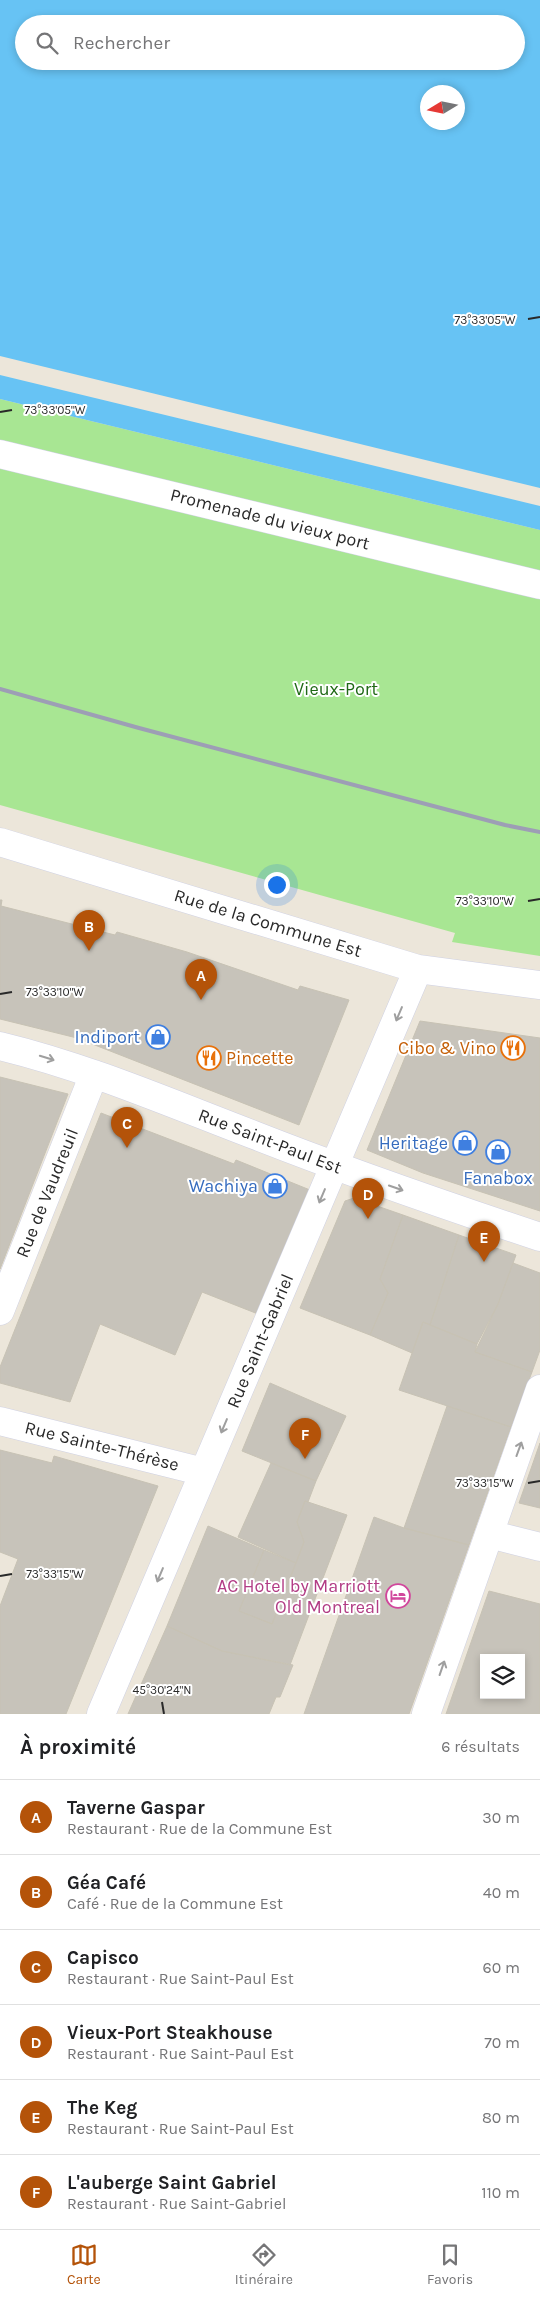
<!DOCTYPE html>
<html lang="fr">
<head>
<meta charset="utf-8">
<style>
  :root { --surface:#fff; --page:#f6f6f6; --text:#202124; --muted:#757577; --line:#e0e0e0; --accent:#b45309 }
  body { margin:0; font-family:Karla,sans-serif; background:var(--page); color:var(--text) }
  .controls { position:absolute; right:15px; bottom:15px; display:grid; overflow:hidden; border-radius:0px; box-shadow:0 2px 8px #0003 }
  .controls button { width:45px; height:45px; display:grid; place-items:center; padding:0; border:0; border-bottom:1px solid var(--line); background:var(--surface); color:var(--text); font:25px sans-serif }
  .compass { position:absolute; left:420px; top:85px; width:45px; height:45px; border-radius:50%; background:var(--surface); box-shadow:0 2px 8px #0003; rotate:260deg }
  .you { position:absolute; left:276px; top:884px; width:18px; height:18px; margin:-12px; border:4px solid #fff; border-radius:50%; background:#1a73e8; box-shadow:0 0 0 8px #1a73e833 }
  .badge { display:grid; place-items:center; width:32px; height:32px; border-radius:50%; background:var(--accent); color:#fff; font-size:16px; font-weight:700 }
  .pin { position:absolute; translate:-50% -41px; filter:drop-shadow(0 1px 2px #0008) }
  .pin::after { content:''; position:absolute; top:26px; width:18px; height:15px; background:inherit; clip-path:polygon(0 0,100% 0,50% 100%) }
  .list { margin:0; padding:0; list-style:none }
  h2 { display:flex; justify-content:space-between; align-items:center; height:65px; margin:0; padding:0 20px; font-size:21px }
  h2 small { font-size:16px; font-weight:400; color:var(--muted) }
  .list li { display:grid; grid-template-columns:32px 1fr auto; gap:15px; align-items:center; box-sizing:border-box; height:75px; padding:0 20px; border-top:1px solid var(--line) }
  .list b { display:block; font-size:19px; white-space:nowrap }
  .list p { margin:0; font-size:16px; white-space:nowrap; color:var(--muted) }
  .list em { font-size:16px; font-style:normal; color:var(--muted) }
  .icon { flex:none; width:28px; height:28px; fill:none; stroke:currentColor; stroke-width:2; stroke-linecap:round; stroke-linejoin:round }
  .map { position:relative; flex:none; width:540px; height:1714px; overflow:hidden }
  .search { position:absolute; background:var(--surface); box-shadow:0 2px 8px #0003; left:15px; right:15px; top:15px; height:55px; display:flex; align-items:center; gap:12px; box-sizing:border-box; padding:0 18px; border-radius:28px; color:var(--muted); font-size:19px }
  .sheet { height:515px; background:var(--surface) }
  nav { display:flex; justify-content:space-around; align-items:center; box-sizing:border-box; height:70px; border-top:1px solid var(--line); background:var(--surface); font-size:14px; color:var(--muted) }
  nav a { display:grid; justify-items:center; gap:2px }
  nav .on { color:var(--accent) }
  .map>svg:first-child { display:block }
</style>
</head>
<body>
<div class="map">
<svg width="540" height="1714" viewBox="0 0 540 1714">
  <rect width="100%" height="100%" fill="#ece6da"/>
  <path fill="#a8e693" d="M0 399 540 530V956L452 942 455 933 0 805Z"/>
  <path fill="#67c3f4" fill-rule="evenodd" d="M0 0H540V530L0 399ZM24 24H516V61H24ZM428 92H458V122H428Z"/>
  <path fill="#ece6da" d="M0 356 540 488V506L0 375Z"/>
  <path fill="#c7c3ba" stroke="#c7c2b4" fill-rule="evenodd" d="M0 900H2L1 906 115 935 117 932 187 952 298 990 300 986 349 1000 299 1125 77 1038 0 1019Z
    M420 1021 540 1038V1211L423 1173 367 1150Z
    M0 1077 68 1094 0 1269Z
    M101 1113 234 1164 236 1160 310 1190 258 1314 202 1292 175 1355 100 1324 70 1402 0 1383V1367Z
    M354 1198 403 1215 380 1279 388 1293 370 1335 300 1308 345 1201Z
    M403 1215 459 1235 430 1325 423 1322 412 1353 370 1335 388 1293 380 1279Z
    M459 1235 516 1255 498 1304 477 1344 430 1325Z
    M513 1263 540 1273V1350L532 1372 475 1352 498 1304Z
    M423 1322 477 1344 475 1352 532 1372 511 1427 399 1390Z
    M270 1383 346 1416 316 1481 242 1451Z
    M447 1406 511 1427 469 1545 404 1528Z
    M540 1443V1508L519 1503Z
    M0 1450 52 1463 54 1456 158 1486 66 1714H0V1606L18 1559 0 1552Z
    M271 1463 316 1481 308 1502 305 1501 297 1522 304 1542 296 1563 238 1537Z
    M305 1501 347 1515 290 1665 222 1651 167 1626 208 1526 264 1550 239 1611 272 1624 304 1542 297 1522Z
    M374 1517 404 1528 469 1545 409 1714H304Z
    M264 1550 296 1563 272 1624 239 1611Z
    M489 1591 540 1604V1714H446ZM484 1658H521V1695H484Z
    M167 1626 222 1651 293 1665 280 1697H276L269 1714H128Z"/>
  <g fill="none" stroke-linecap="round" stroke-linejoin="round">
    <g stroke="#cfd1e3" stroke-width="29">
      <path id="minor" d="M0 454 540 585
        M0 842 418 969 540 985
        M0 1046C87 1067 170 1103 254 1135 348 1172 444 1205 540 1237
        M0 1311 94 1074
        M0 1421 204 1472
        M489 1534 540 1547
        M101 1714 418 969
        M426 1714 540 1389"/>
    </g>
    <use href="#minor" stroke="#fff" stroke-width="28"/>
    <path stroke="#9d9eb5" stroke-width="4" d="M0 689 139 728 505 825 540 832"/>
  </g>
  <defs><path id="oneway-shaft" d="M-6 0H5M1.5-3L5.5 0L1.5 3" fill="none" stroke-width="1.6" stroke-linecap="round" stroke-linejoin="round" transform="scale(1.25)"/></defs>
  <g stroke="#9f9f9f">
    <use href="#oneway-shaft" transform="translate(399 1014) rotate(113)"/>
    <use href="#oneway-shaft" transform="translate(47 1058) rotate(17)"/>
    <use href="#oneway-shaft" transform="translate(396 1188) rotate(19)"/>
    <use href="#oneway-shaft" transform="translate(322 1196) rotate(113)"/>
    <use href="#oneway-shaft" transform="translate(224 1426) rotate(113)"/>
    <use href="#oneway-shaft" transform="translate(519 1449) rotate(-70)"/>
    <use href="#oneway-shaft" transform="translate(160 1575) rotate(113)"/>
    <use href="#oneway-shaft" transform="translate(442 1668) rotate(-71)"/>
  </g>
  <path fill="none" stroke="#292929" stroke-width="2" d="M528 319 540 317M0 412 12 410M528 901 540 899M0 994 12 992M528 1483 540 1481M0 1576 12 1574M162 1702 164 1714"/>
  <defs>
    <g id="shop-ring" transform="scale(1.25)"><circle r="9.5" fill="#fff" stroke="#3f7fe0" stroke-width="1.5"/><path d="M-5-2.5h2.3a2.7 3.5 0 0 1 5.4 0H5L5.5 6h-11ZM-1.5-2.5h3a1.5 2.3 0 0 0-3 0Z" fill="#3f7fe0"/></g>
    <g id="restaurant-ring" transform="scale(1.25)"><circle r="9.5" fill="#fff" stroke="#e8710a" stroke-width="1.5"/><path d="M-5-6h1v4h1v-4h1v4h1v-4h1v5L-1.5 .5V6h-2V.5L-5-1ZM5-6V6H3V1.5H1.5Q1.5-4 5-6Z" fill="#e8710a"/></g>
    <g id="hotel-ring" transform="scale(1.25)"><circle r="9.5" fill="#fff" stroke="#d1479c" stroke-width="1.5"/><path d="M-6-4.5h1.5V1H6V5H4.5V3h-9V5H-6ZM-4 0a1.8 1.8 0 1 1 3.6 0ZM.5 0V-2.5h3Q6-2.5 6 0Z" fill="#d1479c"/></g>
  </defs>
  <g fill-rule="evenodd">
    <use href="#shop-ring" x="158" y="1037"/>
    <use href="#restaurant-ring" x="513" y="1048"/>
    <use href="#restaurant-ring" x="209" y="1058"/>
    <use href="#shop-ring" x="465" y="1143"/>
    <use href="#shop-ring" x="498" y="1152"/>
    <use href="#shop-ring" x="275" y="1186"/>
    <use href="#hotel-ring" x="398" y="1596"/>
  </g>
  <g text-anchor="middle" dominant-baseline="central" stroke-width="4" stroke-linejoin="round" paint-order="stroke">
    <g font-size="18" fill="#292929" stroke="#fff">
      <text transform="translate(270 519) rotate(14)">Promenade du vieux port</text>
      <text transform="translate(268 923) rotate(17)">Rue de la Commune Est</text>
      <text transform="translate(270 1141) rotate(21)">Rue Saint-Paul Est</text>
      <text transform="translate(47 1193) rotate(-68)">Rue de Vaudreuil</text>
      <text transform="translate(260 1341) rotate(-67)">Rue Saint-Gabriel</text>
      <text transform="translate(102 1446) rotate(14)">Rue Sainte-Thérèse</text>
    </g>
    <g font-size="18" fill="#206916" stroke="#fff">
      <text x="336" y="689">Vieux-Port</text>
    </g>
    <g font-size="18" fill="#366cbe" stroke="#fff" text-anchor="end">
      <text x="140" y="1037">Indiport</text>
      <text x="448" y="1143">Heritage</text>
      <text x="498" y="1178" text-anchor="middle">Fanabox</text>
      <text x="258" y="1186">Wachiya</text>
    </g>
    <g font-size="18" fill="#c56008" stroke="#fff" text-anchor="end">
      <text x="496" y="1048">Cibo &amp; Vino</text>
      <text x="226" y="1058" text-anchor="start">Pincette</text>
    </g>
    <g font-size="18" fill="#b23c85" stroke="#fff" text-anchor="end">
      <text x="380" y="1586">AC Hotel by Marriott<tspan x="380" dy="21">Old Montreal</tspan></text>
    </g>
  </g>
  <g font-size="12" text-anchor="middle" fill="#292929" stroke="#fff" stroke-width="4" stroke-linejoin="round" paint-order="stroke">
    <text x="485" y="324">73°33'05"W</text>
    <text x="55" y="414">73°33'05"W</text>
    <text x="485" y="905">73°33'10"W</text>
    <text x="55" y="996">73°33'10"W</text>
    <text x="485" y="1487">73°33'15"W</text>
    <text x="55" y="1578">73°33'15"W</text>
    <text x="162" y="1694">45°30'24"N</text>
  </g>
</svg>
<div class="controls">
<button><svg class="icon" aria-label="layers" viewBox="0 0 24 24"><path d="M12 4l9 5-9 5-9-5zM3 14l9 5 9-5"/></svg></button>
</div>
<svg class="compass" viewBox="-18 -18 36 36"><path d="M0-13l5 13h-10z" fill="#e53935"/><path d="M0 13l5-13h-10z" fill="#757577"/></svg>
<div class="you"></div>
<div class="pin badge" style="left:201px;top:1000px">A</div>
<div class="pin badge" style="left:89px;top:951px">B</div>
<div class="pin badge" style="left:127px;top:1148px">C</div>
<div class="pin badge" style="left:368px;top:1219px">D</div>
<div class="pin badge" style="left:484px;top:1262px">E</div>
<div class="pin badge" style="left:305px;top:1459px">F</div>
<div class="search"><svg class="icon" aria-label="search" viewBox="0 0 24 24"><circle cx="10" cy="10" r="6"/><path d="M15 15l6 6"/></svg>Rechercher</div>
</div>
<section class="sheet">
<h2>À proximité<small>6 résultats</small></h2>
<ul class="list">
<li><span class="badge">A</span><div><b>Taverne Gaspar</b><p>Restaurant · Rue de la Commune Est</p></div><em>30 m</em></li>
<li><span class="badge">B</span><div><b>Géa Café</b><p>Café · Rue de la Commune Est</p></div><em>40 m</em></li>
<li><span class="badge">C</span><div><b>Capisco</b><p>Restaurant · Rue Saint-Paul Est</p></div><em>60 m</em></li>
<li><span class="badge">D</span><div><b>Vieux-Port Steakhouse</b><p>Restaurant · Rue Saint-Paul Est</p></div><em>70 m</em></li>
<li><span class="badge">E</span><div><b>The Keg</b><p>Restaurant · Rue Saint-Paul Est</p></div><em>80 m</em></li>
<li><span class="badge">F</span><div><b>L'auberge Saint Gabriel</b><p>Restaurant · Rue Saint-Gabriel</p></div><em>110 m</em></li>
</ul>
</section>
<nav>
<a class="on"><svg class="icon" aria-label="map" viewBox="0 0 24 24"><path d="M3 6l6-2 6 2 6-2v14l-6 2-6-2-6 2zM9 4v14M15 6v14"/></svg>Carte</a>
<a><svg class="icon" aria-label="directions" viewBox="0 0 24 24"><path d="M12 3l9 9-9 9-9-9zM9 14v-3h6M13 9l2 2-2 2"/></svg>Itinéraire</a>
<a><svg class="icon" aria-label="saved" viewBox="0 0 24 24"><path d="M7 4h10v16l-5-4-5 4z"/></svg>Favoris</a>
</nav>
</body>
</html>
